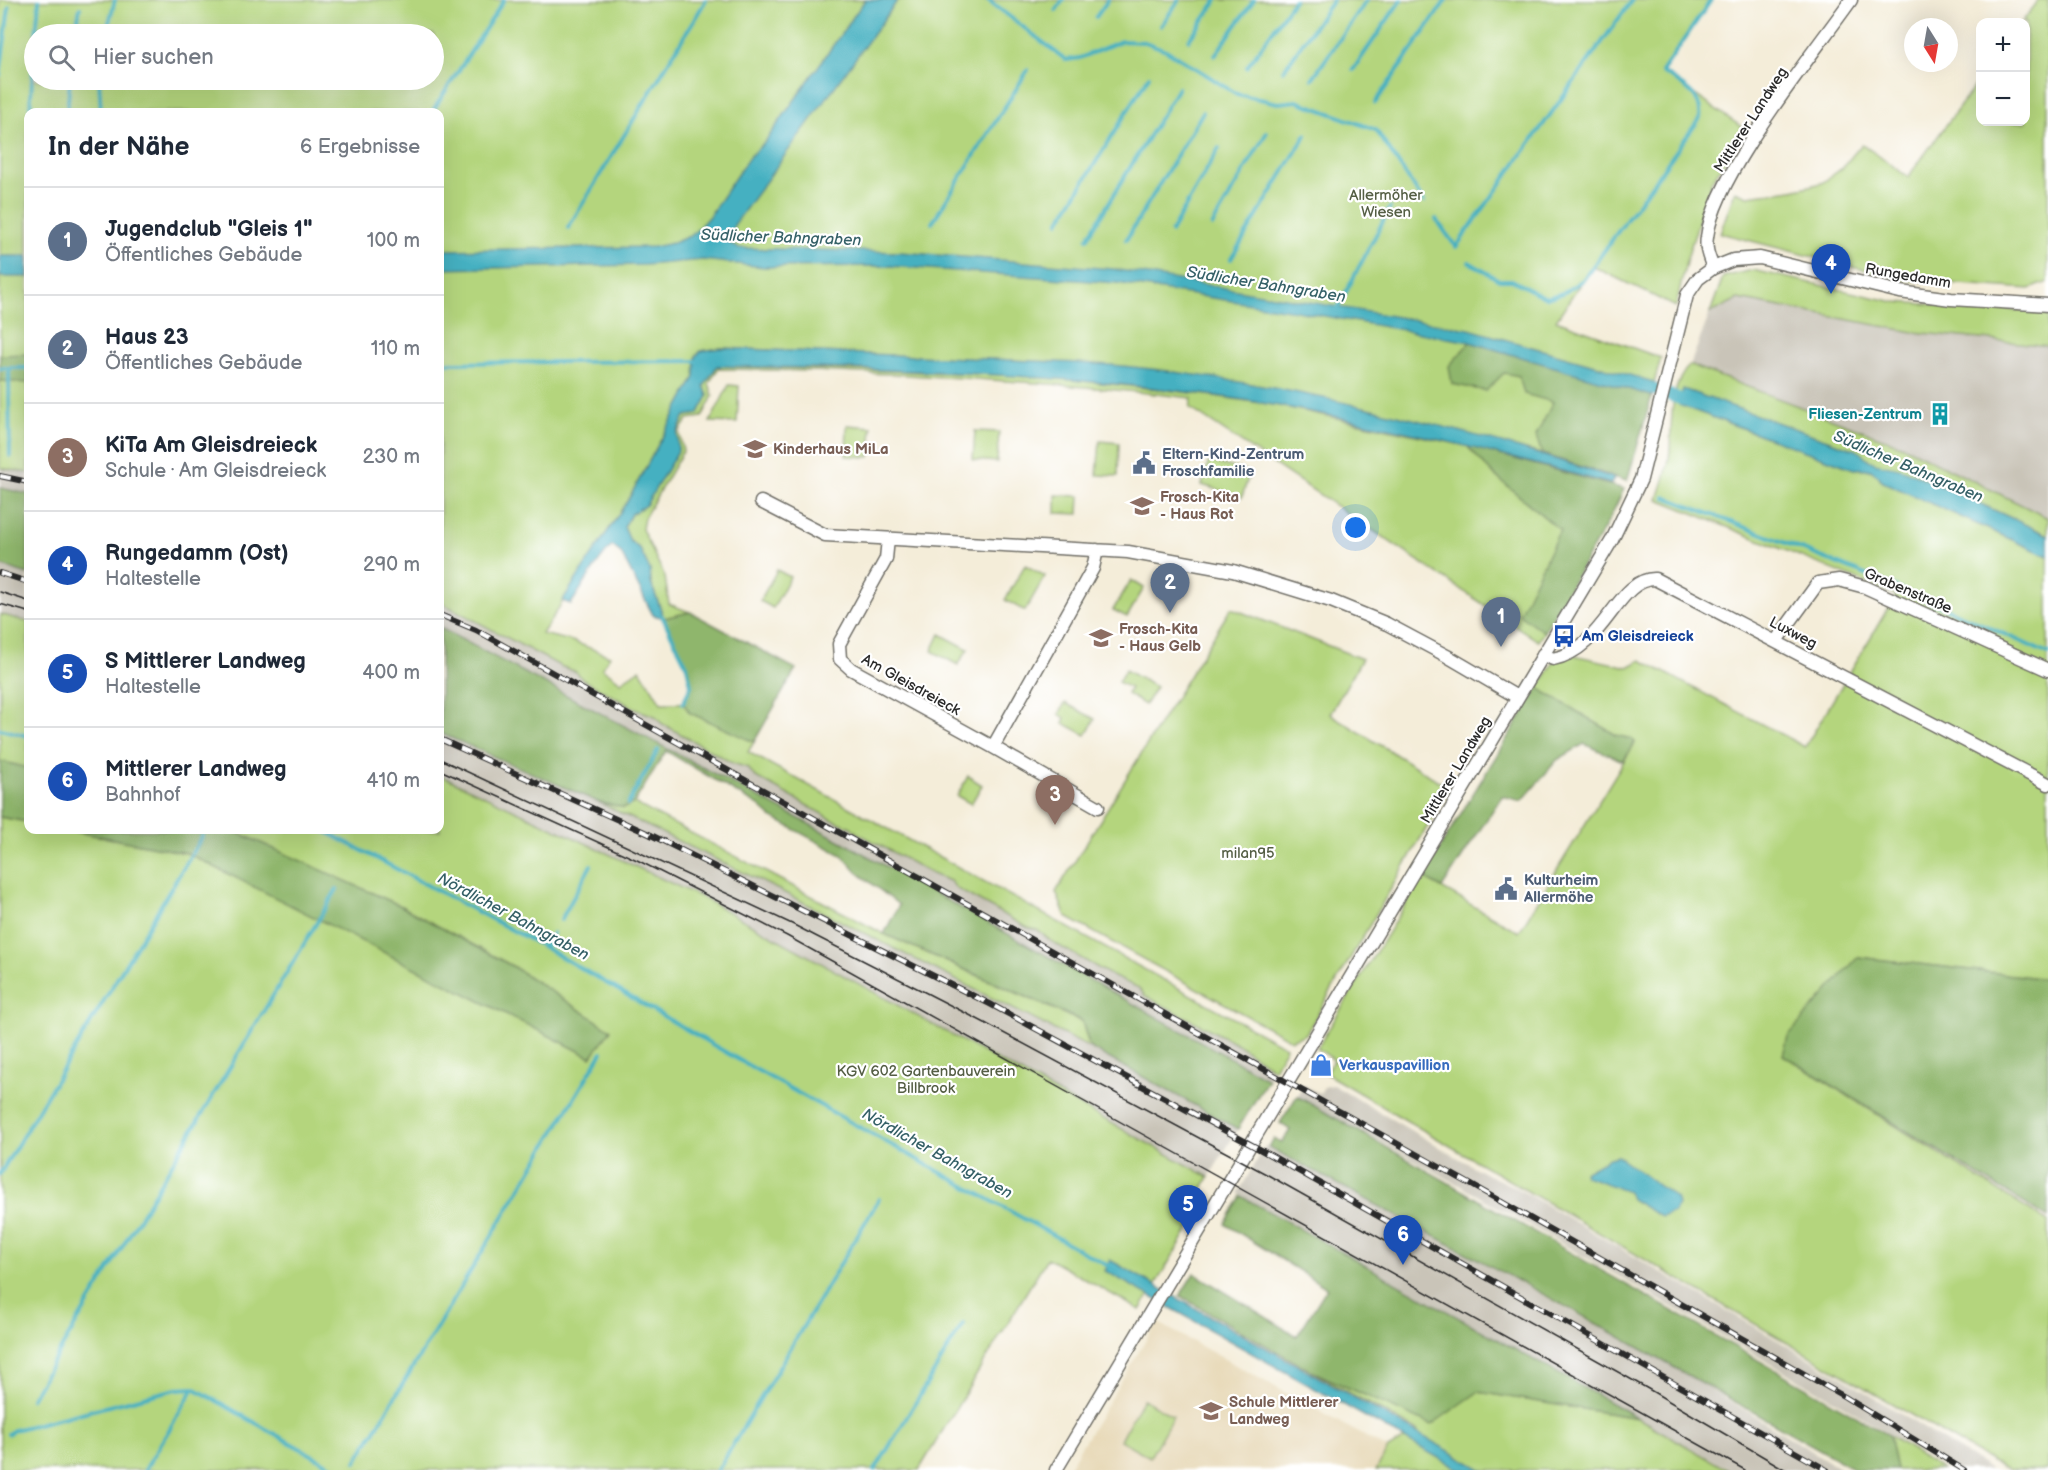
<!DOCTYPE html>
<html lang="de">
<head>
<meta charset="utf-8">
<style>
  :root { --surface:#fff; --page:#f6f6f7; --text:#1f2937; --muted:#747a83; --line:#e0e1e3; --accent:#c8321e }
  body { margin:0; font-family:"Balsamiq Sans",sans-serif; background:var(--page); color:var(--text) }
  .controls { position:absolute; right:18px; top:18px; display:grid; overflow:hidden; border-radius:12px; box-shadow:0 6px 24px #0002 }
  .controls button { width:54px; height:54px; display:grid; place-items:center; padding:0; border:0; border-bottom:2px solid var(--line); background:var(--surface); color:var(--text); font:30px sans-serif }
  .compass { position:absolute; left:1904px; top:18px; width:54px; height:54px; border-radius:50%; background:var(--surface); box-shadow:0 6px 24px #0002; rotate:169deg }
  .you { position:absolute; left:1356px; top:528px; width:21px; height:21px; margin:-15px; border:4px solid #fff; border-radius:50%; background:#1a73e8; box-shadow:0 0 0 9px #1a73e833 }
  .badge { display:grid; place-items:center; width:39px; height:39px; border-radius:50%; background:var(--accent); color:#fff; font-size:20px; font-weight:700 }
  .pin { position:absolute; translate:-50% -50px; filter:drop-shadow(0 2px 3px #0008) }
  .pin::after { content:''; position:absolute; top:32px; width:21px; height:18px; background:inherit; clip-path:polygon(0 0,100% 0,50% 100%) }
  .list { margin:0; padding:0; list-style:none }
  h2 { display:flex; justify-content:space-between; align-items:center; height:78px; margin:0; padding:0 24px; font-size:26px }
  h2 small { font-size:20px; font-weight:400; color:var(--muted) }
  .list li { display:grid; grid-template-columns:39px 1fr auto; gap:18px; align-items:center; box-sizing:border-box; height:108px; padding:0 24px; border-top:2px solid var(--line) }
  .list b { display:block; font-size:22px; white-space:nowrap }
  .list p { margin:0; font-size:20px; white-space:nowrap; color:var(--muted) }
  .list em { font-size:20px; font-style:normal; color:var(--muted) }
  .icon { flex:none; width:33px; height:33px; fill:none; stroke:currentColor; stroke-width:2; stroke-linecap:round; stroke-linejoin:round }
  .map { position:relative; flex:none; width:2048px; height:1470px; overflow:hidden }
  .search { position:absolute; background:var(--surface); box-shadow:0 6px 24px #0002; left:24px; top:24px; width:420px; height:66px; display:flex; align-items:center; gap:15px; box-sizing:border-box; padding:0 21px; border-radius:33px; color:var(--muted); font-size:22px }
  .panel { position:absolute; background:var(--surface); box-shadow:0 6px 24px #0002; left:24px; top:108px; width:420px; height:726px; border-radius:12px }
  .map>svg:first-child { display:block }
</style>
</head>
<body>
<div class="map">
<svg width="2048" height="1470" viewBox="0 0 2048 1470">
  <rect width="100%" height="100%" fill="#fff"/>
  <filter id="ink" filterUnits="userSpaceOnUse"><feTurbulence type="fractalNoise" baseFrequency=".0167" numOctaves="2"/><feDisplacementMap in="SourceGraphic" scale="12" xChannelSelector="R" yChannelSelector="G"/><feConvolveMatrix kernelMatrix="1 2 1 2 8 2 1 2 1" color-interpolation-filters="sRGB"/></filter>
  <filter id="wash" filterUnits="userSpaceOnUse"><feTurbulence type="fractalNoise" baseFrequency=".008" numOctaves="4" result="noise"/><feDisplacementMap in="SourceGraphic" scale="24" xChannelSelector="R" yChannelSelector="G"/><feGaussianBlur stdDeviation="1.35" result="paint"/><feColorMatrix in="noise" values="0 0 0 0 0 0 0 0 0 0 0 0 0 0 0 0 0 1.4 0 .05"/><feComposite in="paint" operator="in"/></filter>
  <g filter="url(#wash)">
    <rect width="100%" height="100%" fill="#f4edd9"/>
    <path fill="#e8daba" d="M1157 1322 1388 1449 1376 1470H1067Z"/>
    <path fill="#c9c4b8" d="M1738 299 1913 332 2048 346V518L1903 446 1690 365 1710 313Z
      M0 468 28 473V494L0 488Z
      M0 565 28 574V622L0 614Z
      M440 602 560 666 568 667 582 679 638 710 655 716 661 723 732 763 748 768 754 776 833 820 851 827 856 832 934 875 950 881 957 889 1028 928 1037 930 1052 942 1114 977 1139 988 1145 996 1234 1042 1274 1069 1268 1079 839 840 440 628Z
      M440 733 598 802 779 890 1090 1048 1238 1129 1209 1177 705 899 440 775Z
      M1304 1085 1320 1094 1324 1087 1333 1085 1484 1173 1517 1188 1849 1382 1991 1470H1949L1836 1401 1459 1185 1297 1096Z
      M1266 1145 1679 1370 1843 1470H1731L1238 1193Z"/>
    <path fill="#b4d57d" stroke="#708054" stroke-width="1.5" fill-rule="evenodd" d="M0 0H1711L1662 72 1746 130 1711 182 1686 262 1676 307 1592 266 1556 320 1661 358 1627 481 1542 454 1368 409 1273 388 1166 371 1030 361 721 348 701 351 696 356 695 377 628 500 542 634 572 641 610 656 602 668 621 682 640 669 661 703H683L690 713 754 742 748 752 1286 1047 1274 1069 1234 1042 1145 996 1139 988 1114 977 1052 942 1037 930 1028 928 957 889 950 881 934 875 856 832 851 827 833 820 754 776 748 768 732 763 661 723 655 716 638 710 582 679 576 672 560 666 440 602V112H28V473L0 468ZM34 34H434V80H34Z
      M2039 0H2048V282L2030 289 1903 280 1720 233 1735 191 1748 196 1792 190 1822 183 1842 168 1862 144 1908 177 1980 79V122H2026V22H2022Z
      M1753 270 1895 302 2048 312V346L1913 332 1738 299 1710 313 1723 277Z
      M1690 365 1903 446 2048 518V535L1953 491 1867 462 1861 452 1683 390 1679 405 1854 469C1868 467 1875 470 1883 482L2048 556V979L1858 957 1783 1055 2048 1222V1470H2010L1992 1462 1325 1073 1334 1060 1317 1048 1422 877 1519 932 1635 743 1631 739 1616 735 1538 688 1560 652 1628 667 1641 660 1805 747 1896 595 1658 499C1662 486 1667 472 1669 459 1673 430 1667 386 1690 365Z
      M717 366 1027 375 1193 393 1275 405 1467 446 1493 474 1560 530 1520 614 1544 632 1538 641 1190 408 1192 398C1034 380 877 371 718 369L709 383 713 396 702 417 688 419 679 432 683 451 644 518 642 529 665 577 669 604 690 612 664 618 651 583 650 570 640 549 630 541 624 527 631 514 646 504 678 451 677 433 685 416 698 414 708 396 704 386Z
      M729 385 739 386 737 423 710 422Z
      M847 425 872 427 870 457 846 456Z
      M975 431 999 432 997 462 973 460Z
      M1100 441 1119 443 1118 476 1097 475Z
      M1209 461 1250 472 1242 497 1202 485Z
      M1056 495 1080 496 1079 514 1056 513Z
      M1025 565 1045 576 1025 611 1005 600Z
      M777 570 790 577 773 608 760 601Z
      M1131 580 1144 588 1127 617 1113 610Z
      M1231 608 1362 659 1330 714 1450 788 1306 1034 1291 1040 1066 917 1056 892Z
      M0 614 28 622V768L0 761Z
      M940 634 968 649 958 665 932 651Z
      M1125 670 1156 687 1145 705 1127 694 1130 688 1118 682Z
      M1065 703 1095 719 1086 735 1063 723 1065 718 1059 714Z
      M440 775 705 899 1209 1177 1193 1207 1198 1214 1140 1310 1047 1258 919 1470H0V817L28 822V830H67L187 853 591 1057 610 1030 512 966 399 905 232 830H440Z
      M968 776 982 785 971 804 957 796Z
      M598 802 624 808 634 803 884 934 1082 1022 1090 1048 779 890Z
      M1309 1370 1430 1424 1478 1392 1638 1418 1728 1470H1376L1388 1449 1418 1431Z
      M1143 1399 1173 1416 1150 1457 1120 1440Z
      M1889 1435 1942 1470H1896Z"/>
    <path fill="#8fb66c" stroke="#5d704c" stroke-width="1.5" d="M1470 342 1652 396 1627 481 1542 454 1536 436 1553 402 1524 394 1519 376 1504 373 1486 391 1452 384 1449 366Z
      M28 354V383L0 381V355Z
      M1467 446 1624 489 1609 520 1544 632 1519 614 1560 530 1493 474Z
      M0 488 28 494V574L0 565Z
      M690 612 796 669 754 742 690 713 683 703 691 686 687 666 664 618Z
      M440 628 839 840 1268 1079 1238 1129 1090 1048 1082 1021 884 934 899 905 857 872 842 855 771 817 759 806 666 751 634 803 624 808 598 802 440 733Z
      M1538 688 1616 735 1631 739 1635 742 1623 761 1584 744 1557 760 1522 801 1502 796 1442 888 1422 877Z
      M0 761 28 768V822L0 817Z
      M67 830H232L399 905 512 966 611 1030 591 1057 187 853Z
      M1858 957 2048 979V1218L1783 1055 1788 1036Z
      M1297 1096 1889 1435 1896 1470H1856L1574 1311 1269 1147 1274 1139 1282 1143 1290 1130 1280 1123Z
      M1241 1196 1638 1418 1478 1392 1431 1425 1309 1370 1180 1296 1194 1273 1297 1336 1327 1288 1225 1224Z"/>
    <path fill="#44b0c1" stroke="#386e76" stroke-width="1.5" d="M865 0H898L734 225 729 243 738 248 900 252 1113 269 1469 329 1654 382 1652 396 1470 342 1296 311 1117 283 889 266 764 267 703 260 645 265 440 269V250L653 247 673 243 692 235 710 215 749 157 765 142Z
      M0 256H28V277H0Z
      M721 348C811 352 900 355 990 359 1049 362 1109 363 1167 371 1319 391 1469 430 1614 478L1611 484C1474 447 1335 411 1194 393 1035 372 876 369 717 366L704 386 708 396 698 414 685 416 677 433 678 451 646 505 631 514 624 527 630 541 640 549 650 570 651 583 664 618 653 615 621 553 612 546C595 563 585 584 571 604L562 601 628 500 695 377 696 356 701 351Z
      M1683 389 1861 452C1872 468 1888 463 1905 470 1953 491 2000 513 2048 535V556L1883 482C1875 470 1869 467 1854 469L1679 405Z
      M1618 1156 1676 1198 1678 1204 1674 1212 1661 1217 1631 1199 1628 1191 1585 1176 1584 1172 1609 1158Z
      M1110 1260 1483 1470H1460L1105 1271Z"/>
    <g fill="none" stroke-linecap="round" stroke-linejoin="round">
      <path stroke="#44b0c1" stroke-width="4" d="M988 0 1066 60 1080 58 1121 41 1145 42 1166 50 1237 94 1278 103 1297 101 1376 130 1424 202
        M1056 10 1063 0
        M1096 17 1108 0
        M1161 26 1179 0
        M36 34 39 1
        M75 34 80 8
        M106 34 115 0
        M1189 40 1217 0
        M1215 55 1254 0
        M1247 67 1294 0
        M1353 70 1401 0
        M1283 71 1333 0
        M0 75 9 7
        M1312 79 1367 0
        M99 80 101 112
        M1375 103 1446 0
        M30 112 34 50
        M67 112 70 80
        M432 112 504 0
        M1436 219 1456 247 1632 0
        M1059 222 1149 76
        M932 223 1028 70
        M1212 226 1267 132
        M568 228 706 0
        M1171 232 1219 148
        M1087 239 1178 88
        M1126 240 1203 112
        M1231 259 1306 135
        M1469 262 1499 280H1512L1546 298 1563 293 1583 280 1700 118C1703 94 1680 84 1662 72L1711 0
        M1336 311 1390 208
        M440 363 699 361
        M0 368H28
        M9 368 10 456
        M1665 497C1794 545 1923 596 2048 654
        M662 616 687 666 691 686 683 703
        M0 729 28 736
        M628 804 658 750
        M323 830 544 947 746 1064 1112 1268
        M561 920 591 865
        M544 947 553 933
        M0 1174 203 835
        M31 1399 337 889
        M8 1434 14 1430 176 1389 194 1388 333 1467
        M356 1462 602 1052
        M145 1470 194 1388
        M718 1470 879 1199
        M875 1470 963 1324"/>
      <path stroke="#44b0c1" stroke-width="12" d="M1653 389 1694 404"/>
    </g>
  </g>
  <g filter="url(#ink)">
    <g fill="none" stroke-linecap="round" stroke-linejoin="round">
      <g stroke="#716f68" stroke-width="15">
        <path id="minor" d="M1713 268C1709 257 1705 249 1707 237 1714 175 1813 54 1851 0
          M761 502 825 535 1128 552 1233 571 1331 601 1387 624 1447 656 1517 697
          M888 539 886 559 839 644 840 659 851 669 993 747
          M1097 550 1093 568 993 747 1098 807
          M1776 641 1818 583 1839 580 1865 587 2048 670
          M1543 654 1553 659C1605 649 1617 578 1655 579L2048 784
          M1056 1470 1612 540 1641 479 1687 295 1698 279 1713 268 1733 260 1760 258 1900 292 1951 299 2048 305"/>
      </g>
      <use href="#minor" stroke="#fff" stroke-width="12"/>
      <path stroke="#2b2b2b" stroke-width="1.5" d="M0 592 28 601
        M0 604 28 612
        M440 759 792 924 983 1022 1268 1175 1650 1390 1786 1470
        M440 770 637 860 787 936 1745 1470"/>
      <g stroke="#2b2b2b" stroke-width="6">
        <path id="rail" d="M0 476 28 482
          M0 573 28 582
          M440 615 476 630 1470 1184 1845 1397 1964 1470
          M440 739 649 834 990 1004 1263 1151 1827 1470"/>
      </g>
      <use href="#rail" stroke="#fff" stroke-width="4" stroke-dasharray="11" stroke-linecap="butt"/>
    </g>
  </g>
  <defs>
    <g id="building-bare" transform="scale(1.8)"><path d="M-4-6H4V6H1V3H-1V6H-4ZM-2.5-4.3h1.7v1.8h-1.7ZM.8-4.3h1.7v1.8H.8ZM-2.5-1h1.7V.8h-1.7ZM.8-1h1.7V.8H.8Z" fill="#0f9aa8" stroke="#fff" stroke-width="2.5" paint-order="stroke"/></g>
    <g id="school-bare" transform="scale(1.8)"><path d="M0-5L7-2L0 1L-7-2ZM-4 1L0 2.5L4 1V4Q0 6-4 4Z" fill="#8d6e63" stroke="#fff" stroke-width="2.5" paint-order="stroke"/></g>
    <g id="civic-bare" transform="scale(1.8)"><path d="M-.6-6.5H3V-4.5H.6V-3L4-1V1h2V6H-6V1h2V-1L-.6-3ZM-1.2 2.5V6h2.4V2.5Z" fill="#5c6f8a" stroke="#fff" stroke-width="2.5" paint-order="stroke"/></g>
    <g id="bus-bare" transform="scale(1.8)"><path d="M-5-6H5V4H4V6H2V4H-2V6H-4V4H-5ZM-3.5-4V0h7V-4ZM-3.5 1.2v1.5H-2V1.2ZM2 1.2v1.5H3.5V1.2Z" fill="#1a4fb4" stroke="#fff" stroke-width="2.5" paint-order="stroke"/></g>
    <g id="shop-bare" transform="scale(1.8)"><path d="M-5-2.5h2.3a2.7 3.5 0 0 1 5.4 0H5L5.5 6h-11ZM-1.5-2.5h3a1.5 2.3 0 0 0-3 0Z" fill="#3f7fe0" stroke="#fff" stroke-width="2.5" paint-order="stroke"/></g>
  </defs>
  <g fill-rule="evenodd">
    <use href="#building-bare" x="1940" y="414"/>
    <use href="#school-bare" x="755" y="449"/>
    <use href="#civic-bare" x="1144" y="463"/>
    <use href="#school-bare" x="1142" y="506"/>
    <use href="#bus-bare" x="1564" y="636"/>
    <use href="#school-bare" x="1101" y="638"/>
    <use href="#civic-bare" x="1506" y="889"/>
    <use href="#shop-bare" x="1321" y="1065"/>
    <use href="#school-bare" x="1211" y="1411"/>
  </g>
  <g text-anchor="middle" dominant-baseline="central" stroke-width="4.5" stroke-linejoin="round" paint-order="stroke">
    <g font-size="15" fill="#2b2b2b" stroke="#fff">
      <text transform="translate(1751 120) rotate(-57)">Mittlerer Landweg</text>
      <text transform="translate(1908 276) rotate(10)">Rungedamm</text>
      <text transform="translate(1908 591) rotate(23)">Grabenstraße</text>
      <text transform="translate(1793 633) rotate(28)">Luxweg</text>
      <text transform="translate(911 685) rotate(29)">Am Gleisdreieck</text>
      <text transform="translate(1456 770) rotate(-59)">Mittlerer Landweg</text>
    </g>
    <g font-size="15" fill="#545e44" stroke="#fff">
      <text x="1386" y="195">Allermöher<tspan x="1386" dy="17">Wiesen</tspan></text>
      <text x="1248" y="853">milan95</text>
      <text x="926" y="1071">KGV 602 Gartenbauverein<tspan x="926" dy="17">Billbrook</tspan></text>
    </g>
    <g font-size="15" font-weight="bold" fill="#0d838f" stroke="#fff" text-anchor="end">
      <text x="1922" y="414">Fliesen-Zentrum</text>
    </g>
    <g font-size="15" font-weight="bold" fill="#785e54" stroke="#fff" text-anchor="start">
      <text x="773" y="449">Kinderhaus MiLa</text>
      <text x="1160" y="497">Frosch-Kita<tspan x="1160" dy="17">- Haus Rot</tspan></text>
      <text x="1119" y="629">Frosch-Kita<tspan x="1119" dy="17">- Haus Gelb</tspan></text>
      <text x="1229" y="1402">Schule Mittlerer<tspan x="1229" dy="17">Landweg</tspan></text>
    </g>
    <g font-size="15" font-weight="bold" fill="#4e5e75" stroke="#fff" text-anchor="start">
      <text x="1162" y="454">Eltern-Kind-Zentrum<tspan x="1162" dy="17">Froschfamilie</tspan></text>
      <text x="1524" y="880">Kulturheim<tspan x="1524" dy="17">Allermöhe</tspan></text>
    </g>
    <g font-size="15" font-weight="bold" fill="#164399" stroke="#fff" text-anchor="start">
      <text x="1582" y="636">Am Gleisdreieck</text>
    </g>
    <g font-size="15" font-weight="bold" fill="#366cbe" stroke="#fff" text-anchor="start">
      <text x="1339" y="1065">Verkauspavillion</text>
    </g>
    <g font-size="16" font-style="italic" fill="#356067" stroke="#fff">
      <text transform="translate(781 238) rotate(2)">Südlicher Bahngraben</text>
      <text transform="translate(1266 285) rotate(9)">Südlicher Bahngraben</text>
      <text transform="translate(1908 467) rotate(23)">Südlicher Bahngraben</text>
      <text transform="translate(513 917) rotate(28)">Nördlicher Bahngraben</text>
      <text transform="translate(937 1154) rotate(29)">Nördlicher Bahngraben</text>
    </g>
  </g>
</svg>
<div class="controls">
<button>+</button>
<button>−</button>
</div>
<svg class="compass" viewBox="-18 -18 36 36"><path d="M0-13l5 13h-10z" fill="#e53935"/><path d="M0 13l5-13h-10z" fill="#747a83"/></svg>
<div class="you"></div>
<div class="pin badge" style="left:1501px;top:647px;background:#5c6f8a">1</div>
<div class="pin badge" style="left:1170px;top:613px;background:#5c6f8a">2</div>
<div class="pin badge" style="left:1055px;top:825px;background:#8d6e63">3</div>
<div class="pin badge" style="left:1831px;top:294px;background:#1a4fb4">4</div>
<div class="pin badge" style="left:1188px;top:1235px;background:#1a4fb4">5</div>
<div class="pin badge" style="left:1403px;top:1265px;background:#1a4fb4">6</div>
<div class="search"><svg class="icon" aria-label="search" viewBox="0 0 24 24"><circle cx="10" cy="10" r="6"/><path d="M15 15l6 6"/></svg>Hier suchen</div>
<section class="panel">
<h2>In der Nähe<small>6 Ergebnisse</small></h2>
<ul class="list">
<li><span class="badge" style="background:#5c6f8a">1</span><div><b>Jugendclub &quot;Gleis 1&quot;</b><p>Öffentliches Gebäude</p></div><em>100 m</em></li>
<li><span class="badge" style="background:#5c6f8a">2</span><div><b>Haus 23</b><p>Öffentliches Gebäude</p></div><em>110 m</em></li>
<li><span class="badge" style="background:#8d6e63">3</span><div><b>KiTa Am Gleisdreieck</b><p>Schule · Am Gleisdreieck</p></div><em>230 m</em></li>
<li><span class="badge" style="background:#1a4fb4">4</span><div><b>Rungedamm (Ost)</b><p>Haltestelle</p></div><em>290 m</em></li>
<li><span class="badge" style="background:#1a4fb4">5</span><div><b>S Mittlerer Landweg</b><p>Haltestelle</p></div><em>400 m</em></li>
<li><span class="badge" style="background:#1a4fb4">6</span><div><b>Mittlerer Landweg</b><p>Bahnhof</p></div><em>410 m</em></li>
</ul>
</section>
</div>
</body>
</html>
